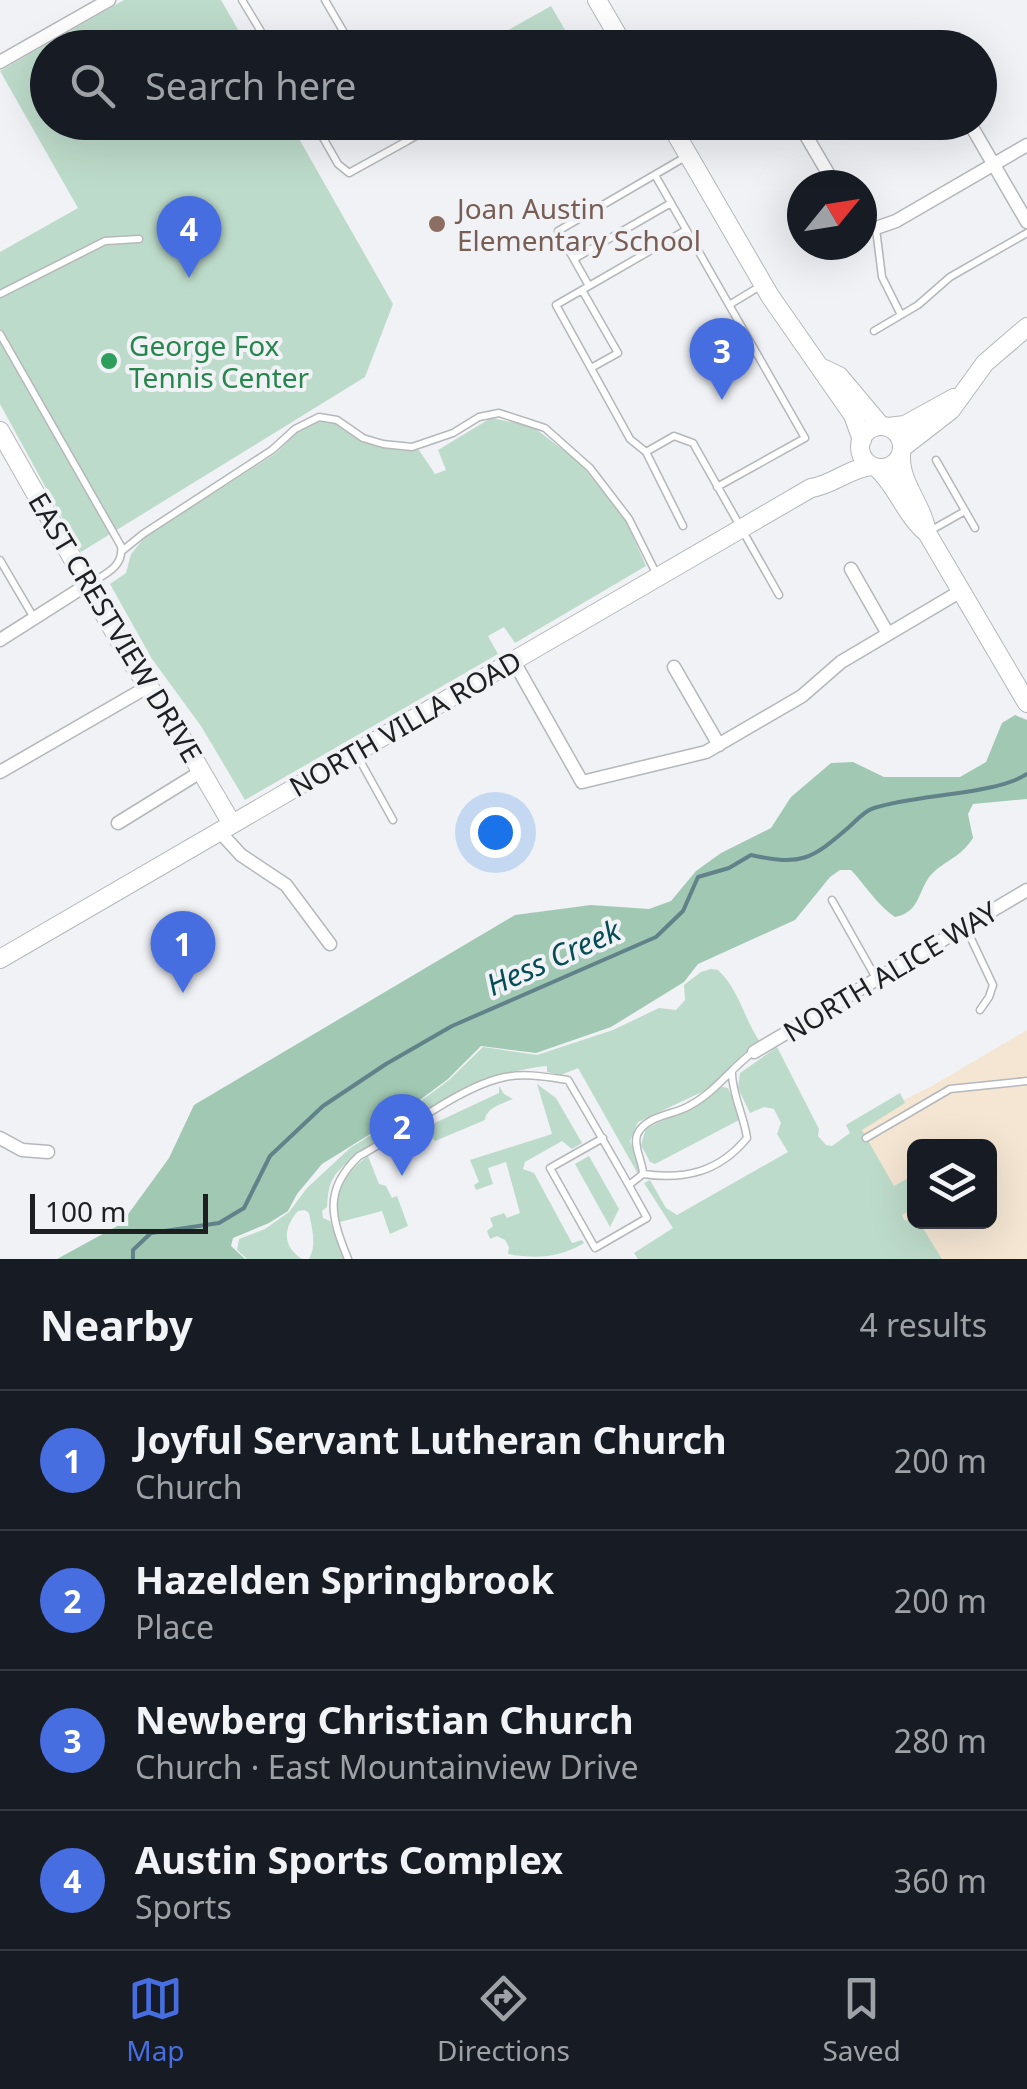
<!DOCTYPE html>
<html lang="en">
<head>
<meta charset="utf-8">
<style>
  :root { --surface:#171b24; --page:#242831; --text:#f1f3f6; --muted:#9ea1a6; --line:#363941; --accent:#476ee1 }
  body { margin:0; font-family:"Noto Sans",sans-serif; background:var(--page); color:var(--text) }
  .controls { position:absolute; right:30px; bottom:30px; display:grid; overflow:hidden; border-radius:15px; box-shadow:0 10px 40px #0002 }
  .controls button { width:90px; height:90px; display:grid; place-items:center; padding:0; border:0; border-bottom:2px solid var(--line); background:var(--surface); color:var(--text); font:50px sans-serif }
  .compass { position:absolute; left:787px; top:170px; width:90px; height:90px; border-radius:50%; background:var(--surface); box-shadow:0 10px 40px #0002; rotate:60deg }
  .scale { position:absolute; left:30px; bottom:25px; width:178px; box-sizing:border-box; padding-left:10px; border:5px solid #1e1f20; border-top:0; font-size:28px; line-height:35px; white-space:nowrap; color:#1e1f20; -webkit-text-stroke:8px #f0f2f6; paint-order:stroke }
  .you { position:absolute; left:495px; top:832px; width:35px; height:35px; margin:-25px; border:8px solid #fff; border-radius:50%; background:#1a73e8; box-shadow:0 0 0 15px #1a73e833 }
  .badge { display:grid; place-items:center; width:65px; height:65px; border-radius:50%; background:var(--accent); color:#fff; font-size:32px; font-weight:700 }
  .pin { position:absolute; translate:-50% -82px; filter:drop-shadow(0 2px 5px #0008) }
  .pin::after { content:''; position:absolute; top:52px; width:35px; height:30px; background:inherit; clip-path:polygon(0 0,100% 0,50% 100%) }
  .list { margin:0; padding:0; list-style:none }
  h2 { display:flex; justify-content:space-between; align-items:center; height:130px; margin:0; padding:0 40px; font-size:42px }
  h2 small { font-size:32px; font-weight:400; color:var(--muted) }
  .list li { display:grid; grid-template-columns:65px 1fr auto; gap:30px; align-items:center; box-sizing:border-box; height:140px; padding:0 40px; border-top:2px solid var(--line) }
  .list b { display:block; font-size:38px; white-space:nowrap }
  .list p { margin:0; font-size:32px; white-space:nowrap; color:var(--muted) }
  .list em { font-size:32px; font-style:normal; color:var(--muted) }
  .icon { flex:none; width:55px; height:55px; fill:none; stroke:currentColor; stroke-width:2; stroke-linecap:round; stroke-linejoin:round }
  .map { position:relative; flex:none; width:1027px; height:1259px; overflow:hidden }
  .search { position:absolute; background:var(--surface); box-shadow:0 10px 40px #0002; left:30px; right:30px; top:30px; height:110px; display:flex; align-items:center; gap:25px; box-sizing:border-box; padding:0 35px; border-radius:55px; color:var(--muted); font-size:38px }
  .sheet { height:690px; background:var(--surface) }
  nav { display:flex; justify-content:space-around; align-items:center; box-sizing:border-box; height:140px; border-top:2px solid var(--line); background:var(--surface); font-size:28px; color:var(--muted) }
  nav a { display:grid; justify-items:center; gap:5px }
  nav .on { color:var(--accent) }
  .map>svg:first-child { display:block }
</style>
</head>
<body>
<div class="map">
<svg width="1027" height="1259" viewBox="0 0 1027 1259">
  <rect width="100%" height="100%" fill="#f0f2f6"/>
  <path fill="#f5e6d3" fill-rule="evenodd" d="M1027 1030V1259H927L849 1127 932 1086ZM914 1146H990V1222H914Z"/>
  <path fill="#bddbca" d="M124 0H221L248 47 48 48V122L290 123 393 304 365 377 81 552 0 404V252L78 208 0 71Z
    M551 6 575 47H502L496 37Z
    M491 418 532 426 580 463 625 519 646 566 515 643 504 627 488 636 498 654 245 800 201 726 152 659 110 584 126 573 131 554 146 536 275 454 297 432 315 422H335L363 442 400 450H419L435 474 446 470 438 450Z
    M711 969 718 970C740 991 744 1019 760 1042L706 1090 638 1122 630 1141 640 1167 638 1174 578 1068 561 1075 547 1072V1066C525 1068 499 1075 478 1083 448 1094 349 1152 334 1177 328 1186 328 1196 327 1207L322 1211 323 1218 330 1221 344 1259H309C317 1245 312 1229 309 1213L305 1210 298 1211C283 1228 282 1246 302 1259H247L237 1250 239 1239 265 1229 289 1212 307 1188 350 1148 397 1119 449 1080 483 1047 537 1055 613 1030 659 1008 676 1010 685 1000 684 985 701 972Z
    M777 1047 819 1129 818 1136 826 1145 832 1146 850 1133 846 1125 900 1093 905 1103 862 1130 894 1186 914 1175V1208L902 1215 905 1221 914 1216V1222H919L942 1259H638L634 1253 673 1228 644 1183 650 1180 666 1208 677 1215 788 1152 777 1134 781 1123 774 1109 764 1107 750 1113 738 1088 740 1073Z
    M537 1084 556 1098 582 1143 572 1149 562 1141 525 1162 523 1169 534 1173 572 1243 582 1240 584 1243C559 1258 536 1259 508 1254L509 1247 505 1240 497 1236 490 1239 487 1231 493 1226 490 1218 504 1213 507 1218 520 1213 506 1162 488 1168 493 1184 476 1190 474 1185 479 1182 470 1160 552 1134Z
    M499 1086 504 1094 513 1099C502 1104 486 1108 485 1120L435 1141 422 1129 499 1093Z
    M722 1087 728 1088 741 1119 655 1164 650 1162 641 1145 646 1128 694 1107Z
    M368 1156 379 1184 386 1186 392 1198 397 1196 408 1226 390 1234 382 1211 340 1222C331 1194 345 1173 368 1156Z
    M589 1156 619 1209 610 1227 575 1164Z"/>
  <path fill="#a1c8b3" d="M1015 715 1027 720V799L973 804 968 814 973 838C962 855 951 858 936 870 917 885 923 912 895 917 877 905 866 886 851 870H840L830 877 795 920 698 964 684 982 611 1027 536 1053 481 1046 448 1079 396 1118 322 1164 297 1194 288 1211 269 1223 233 1238 231 1246 245 1259H57L121 1224 169 1158 194 1105 515 915 591 905 649 909 671 901 696 871 721 853 771 828 791 797 831 763 853 762 884 777H960L986 762 1002 723Z"/>
  <g fill="none" stroke-linecap="round" stroke-linejoin="round">
    <path stroke="#618289" stroke-width="4" d="M133 1259V1250L151 1233 219 1223 244 1208 270 1156 323 1106 386 1064 452 1026 656 937 683 911 698 877 729 868 751 855C801 866 811 860 849 827 857 820 864 811 874 808 916 794 995 795 1027 774"/>
    <g stroke="#b5b7bb" stroke-width="9">
      <path id="lane" d="M242 0 271 48
        M325 0 353 48
        M314 122 338 164 349 173 407 141 396 122
        M407 141 440 122
        M687 156 558 231 589 286 556 305 630 439 646 452 674 436 693 443 779 595
        M655 175 805 438 717 487
        M876 229 882 277 901 315
        M574 259 671 203
        M589 286 686 230
        M582 290 618 353 591 368
        M0 294 105 241 139 239
        M729 305 762 285
        M874 331 918 305 950 277 1027 233
        M0 334 121 546C124 567 105 574 89 584
        M646 452 683 526
        M936 460 975 528
        M928 532 965 511
        M122 551 143 534 272 450 295 429 319 417 337 420 363 438 383 444 412 447 453 433 479 417 499 413 545 428 590 468 629 519 657 575
        M0 560 34 618
        M358 757 393 820
        M832 900 876 978
        M966 928 993 985 989 997 980 1010
        M866 1138 950 1089 1027 1081
        M643 1174C685 1180 719 1172 747 1138 744 1116 732 1094 732 1073
        M629 1185 643 1174C643 1162 633 1147 637 1135 644 1117 670 1115 685 1108 713 1095 729 1070 753 1052
        M348 1259C331 1217 323 1190 359 1156 401 1134 460 1086 505 1077 526 1073 547 1077 568 1080 595 1126 622 1172 647 1218L595 1248 550 1168 603 1138"/>
    </g>
    <g stroke="#b5b7bb" stroke-width="15">
      <path id="street" d="M926 45 927 48
        M0 62 109 0
        M798 122 835 185
        M969 122 1027 222
        M862 222 876 228 896 221 1027 145
        M851 569 888 634
        M0 640 88 584
        M513 660 582 782 706 752 802 696 841 662 961 591
        M674 667 719 745
        M0 772 149 686
        M118 823 202 771
        M219 831 241 855 286 885 330 944
        M754 1052 1027 890
        M0 1138 22 1150 48 1152"/>
    </g>
    <g stroke="#b5b7bb" stroke-width="20">
      <path id="secondary" d="M597 0 625 48
        M669 122 770 296 853 415 862 440
        M822 368 839 376 881 426
        M860 447a21 21 0 1 1 42 0a21 21 0 1 1-42 0Z
        M888 427 905 425 954 398
        M0 431 132 663 166 711 232 824
        M902 448 951 410 985 363 1027 327
        M901 456C900 484 923 505 927 533
        M877 468C898 487 905 515 927 533L1027 703
        M0 959 811 488C833 485 849 468 872 466"/>
    </g>
    <use href="#lane" stroke="#fff" stroke-width="6"/>
    <use href="#street" stroke="#fff" stroke-width="12"/>
    <use href="#secondary" stroke="#fff" stroke-width="18"/>
  </g>
  <circle fill="#8d6e63" stroke="#f0f2f6" stroke-width="4" cx="437" cy="224" r="10"/>
  <circle fill="#2e9e5b" stroke="#f0f2f6" stroke-width="4" cx="109" cy="361" r="10"/>
  <g text-anchor="middle" dominant-baseline="central" stroke-width="8" stroke-linejoin="round" paint-order="stroke">
    <g font-size="28" fill="#785e54" stroke="#f0f2f6" text-anchor="start">
      <text x="457" y="208">Joan Austin<tspan x="457" dy="32">Elementary School</tspan></text>
    </g>
    <g font-size="28" fill="#27864d" stroke="#f0f2f6" text-anchor="start">
      <text x="129" y="345">George Fox<tspan x="129" dy="32">Tennis Center</tspan></text>
    </g>
    <g font-size="28" fill="#1e1f20" stroke="#f0f2f6">
      <text transform="translate(116 627) rotate(59)">EAST CRESTVIEW DRIVE</text>
      <text transform="translate(405 723) rotate(-30)">NORTH VILLA ROAD</text>
      <text transform="translate(890 971) rotate(-31)">NORTH ALICE WAY</text>
    </g>
    <g font-size="30" font-style="italic" fill="#044d57" stroke="#f0f2f6">
      <text transform="translate(553 957) rotate(-24)">Hess Creek</text>
    </g>
  </g>
</svg>
<div class="controls">
<button><svg class="icon" aria-label="layers" viewBox="0 0 24 24"><path d="M12 4l9 5-9 5-9-5zM3 14l9 5 9-5"/></svg></button>
</div>
<svg class="compass" viewBox="-18 -18 36 36"><path d="M0-13l5 13h-10z" fill="#e53935"/><path d="M0 13l5-13h-10z" fill="#9ea1a6"/></svg>
<div class="scale">100 m</div>
<div class="you"></div>
<div class="pin badge" style="left:183px;top:993px">1</div>
<div class="pin badge" style="left:402px;top:1176px">2</div>
<div class="pin badge" style="left:722px;top:400px">3</div>
<div class="pin badge" style="left:189px;top:278px">4</div>
<div class="search"><svg class="icon" aria-label="search" viewBox="0 0 24 24"><circle cx="10" cy="10" r="6"/><path d="M15 15l6 6"/></svg>Search here</div>
</div>
<section class="sheet">
<h2>Nearby<small>4 results</small></h2>
<ul class="list">
<li><span class="badge">1</span><div><b>Joyful Servant Lutheran Church</b><p>Church</p></div><em>200 m</em></li>
<li><span class="badge">2</span><div><b>Hazelden Springbrook</b><p>Place</p></div><em>200 m</em></li>
<li><span class="badge">3</span><div><b>Newberg Christian Church</b><p>Church · East Mountainview Drive</p></div><em>280 m</em></li>
<li><span class="badge">4</span><div><b>Austin Sports Complex</b><p>Sports</p></div><em>360 m</em></li>
</ul>
</section>
<nav>
<a class="on"><svg class="icon" aria-label="map" viewBox="0 0 24 24"><path d="M3 6l6-2 6 2 6-2v14l-6 2-6-2-6 2zM9 4v14M15 6v14"/></svg>Map</a>
<a><svg class="icon" aria-label="directions" viewBox="0 0 24 24"><path d="M12 3l9 9-9 9-9-9zM9 14v-3h6M13 9l2 2-2 2"/></svg>Directions</a>
<a><svg class="icon" aria-label="saved" viewBox="0 0 24 24"><path d="M7 4h10v16l-5-4-5 4z"/></svg>Saved</a>
</nav>
</body>
</html>
